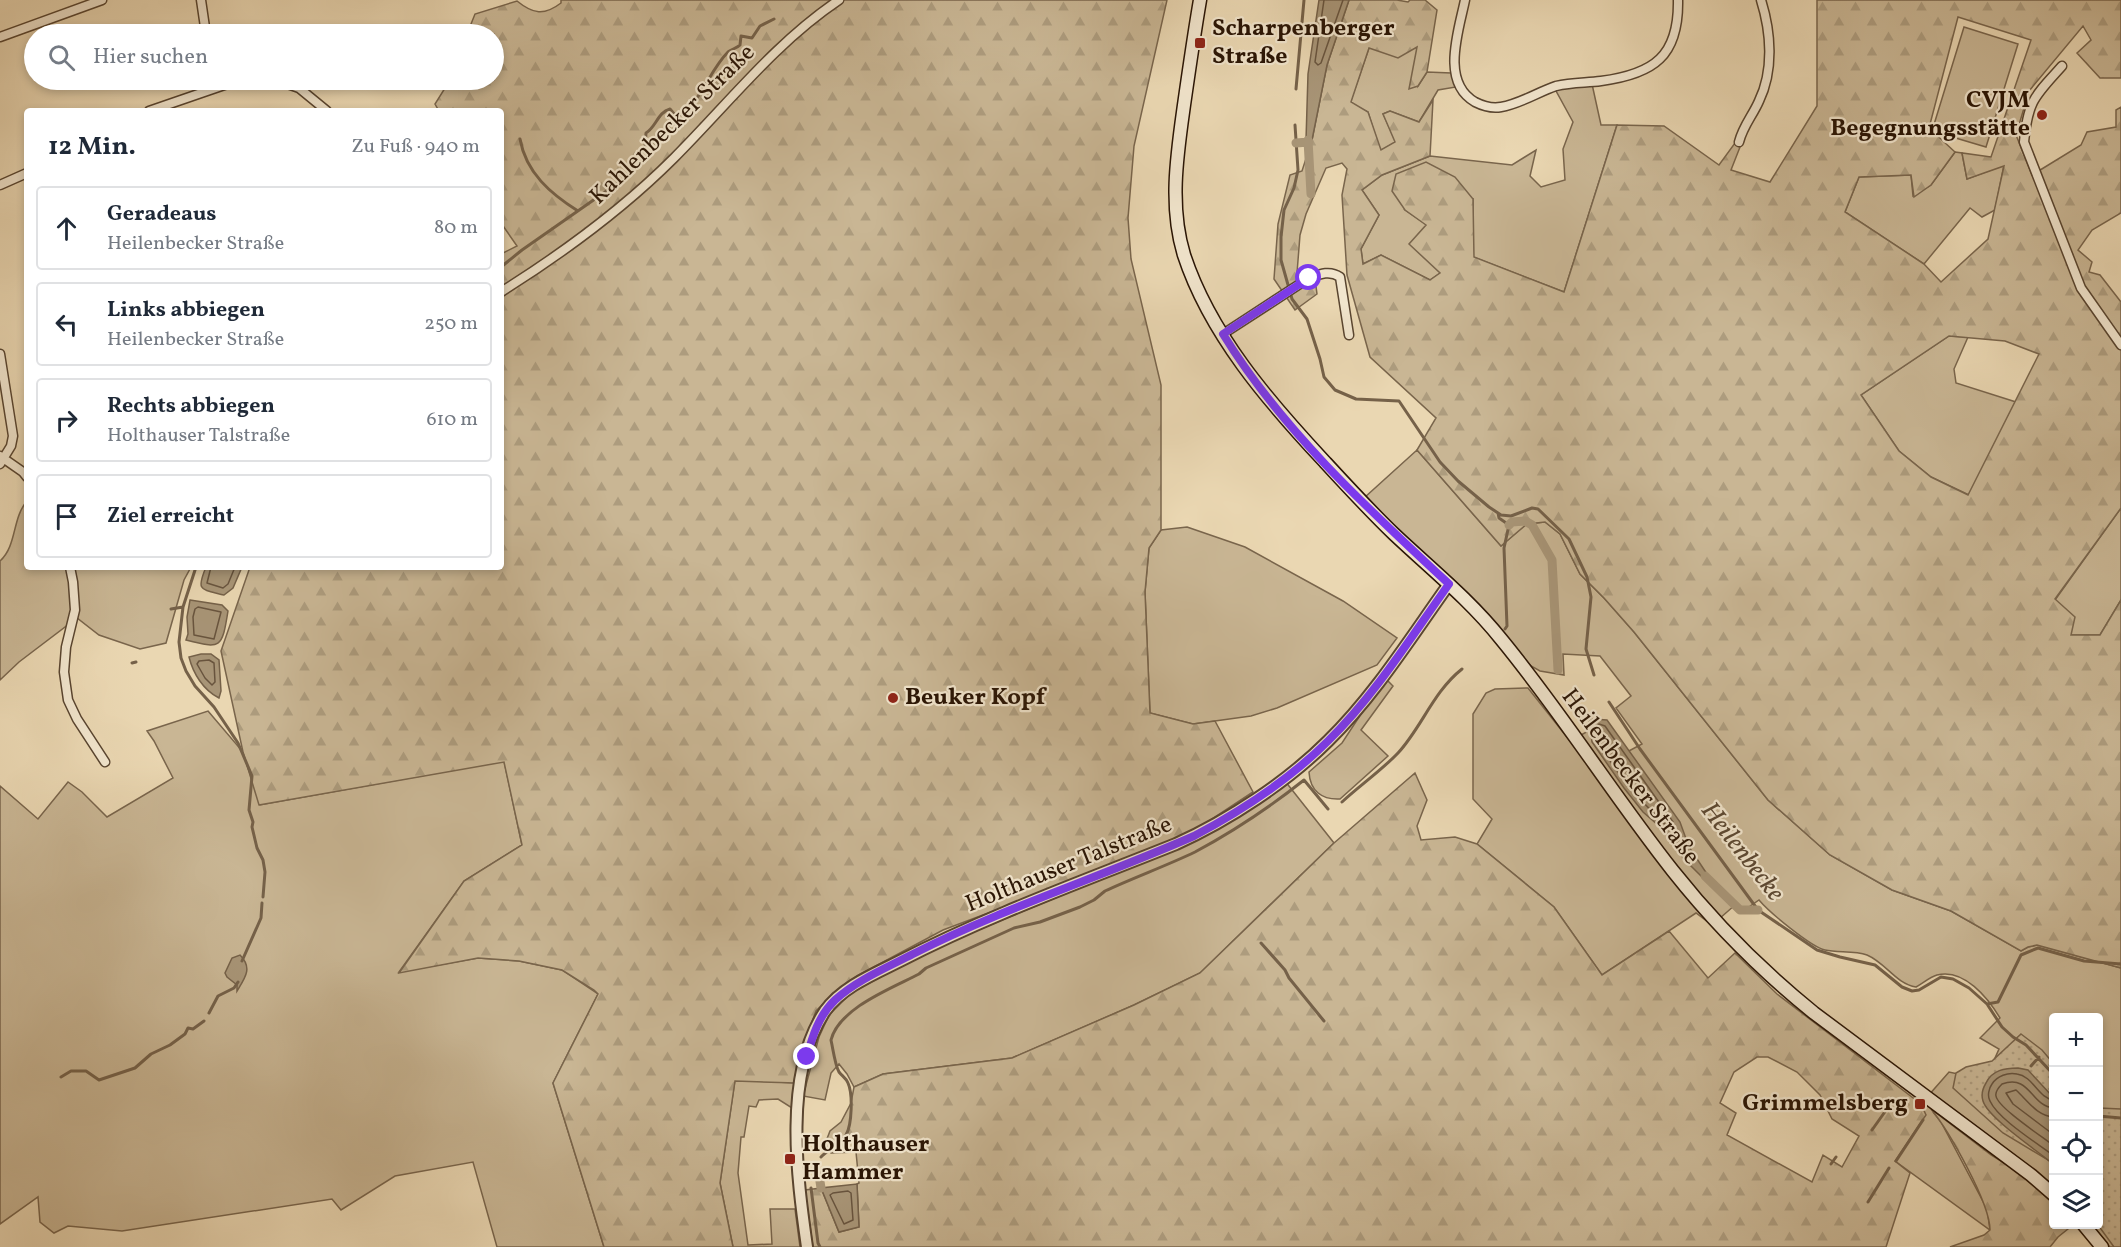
<!DOCTYPE html>
<html lang="de">
<head>
<meta charset="utf-8">
<style>
  :root { --surface:#fff; --page:#f6f6f7; --text:#1f2937; --muted:#747a83; --line:#e0e1e3 }
  body { margin:0; font-family:Vollkorn,serif; background:var(--page); color:var(--text) }
  .controls { position:absolute; right:18px; bottom:18px; display:grid; overflow:hidden; border-radius:6px; box-shadow:0 3px 9px #0003 }
  .controls button { width:54px; height:54px; display:grid; place-items:center; padding:0; border:0; border-bottom:2px solid var(--line); background:var(--surface); color:var(--text); font:30px sans-serif }
  .stop { position:absolute; width:18px; height:18px; margin:-14px; border:4px solid #7c3aed; border-radius:50%; background:#fff }
  .stop.end { background:#7c3aed; border-color:#fff; box-shadow:0 2px 6px #0008 }
  .list { margin:0; padding:0; list-style:none }
  h2 { display:flex; justify-content:space-between; align-items:center; height:78px; margin:0; padding:0 24px; font-size:26px }
  h2 small { font-size:20px; font-weight:400; color:var(--muted) }
  .list li { display:grid; grid-template-columns:39px 1fr auto; gap:18px; align-items:center; box-sizing:border-box; height:84px; margin:0 12px 12px; padding:0 12px; border:2px solid var(--line); border-radius:6px }
  .list b { display:block; font-size:22px; white-space:nowrap }
  .list p { margin:0; font-size:20px; white-space:nowrap; color:var(--muted) }
  .list em { font-size:20px; font-style:normal; color:var(--muted) }
  .icon { flex:none; width:33px; height:33px; fill:none; stroke:currentColor; stroke-width:2; stroke-linecap:round; stroke-linejoin:round }
  .map { position:relative; flex:none; width:2121px; height:1247px; overflow:hidden }
  .search { position:absolute; background:var(--surface); box-shadow:0 3px 9px #0003; left:24px; top:24px; width:480px; height:66px; display:flex; align-items:center; gap:15px; box-sizing:border-box; padding:0 21px; border-radius:33px; color:var(--muted); font-size:22px }
  .panel { position:absolute; background:var(--surface); box-shadow:0 3px 9px #0003; left:24px; top:108px; width:480px; height:462px; border-radius:6px }
  .map>svg:first-child { display:block }
</style>
</head>
<body>
<div class="map">
<svg width="2121" height="1247" viewBox="0 0 2121 1247">
  <defs>
    <pattern id="forest-firs" width="22" height="20" patternUnits="userSpaceOnUse" patternTransform="scale(1.5)"><rect width="22" height="20" fill="#c9b694"/><path d="M5 1l3.5 6h-7zM16 11l3.5 6h-7z" fill="#ad9c7e"/></pattern>
    <pattern id="park-dots" width="8" height="8" patternUnits="userSpaceOnUse" patternTransform="scale(1.5)"><rect width="8" height="8" fill="#c9b694"/><path d="M2 2h.1M6 6h.1" fill="none" stroke="#ad9c7e" stroke-width="1.8" stroke-linecap="round"/></pattern>
  </defs>
  <rect width="100%" height="100%" fill="#ead7b2"/>
  <filter id="stains"><feTurbulence type="fractalNoise" baseFrequency=".00333" numOctaves="4"/><feColorMatrix values="0 0 0 0 .2 0 0 0 0 .09 0 0 0 0 .02 0 0 0 .5 -.17"/></filter>
  <radialGradient id="worn" r=".72"><stop offset=".6" stop-color="#630" stop-opacity="0"/><stop offset="1" stop-color="#630" stop-opacity=".3"/></radialGradient>
  <path fill="#c9b694" stroke="#79654c" stroke-width="1.5" d="M1964 27 2018 44 1986 147 1932 131Z
    M1417 46 1418 86 1427 72 1451 73 1456 87 1438 90 1419 122 1390 111 1383 114 1396 142 1380 151 1368 112 1350 103 1369 48Z
    M1592 84 1601 125H1617L1564 292 1473 257V199L1405 210 1427 225 1440 273 1430 280 1381 255 1363 264 1361 249 1379 215 1362 190 1382 175 1430 156 1512 165 1536 150 1530 176 1541 187 1565 180 1563 149 1573 122 1555 89Z
    M1955 152 1962 153 1967 179 2004 165 1995 210 1982 217 1970 208 1924 264 1845 212 1859 177 1911 175 1913 196 1931 185Z
    M1949 336 1968 337 1954 369 1956 383 2016 402 1969 495 1931 477 1899 451 1861 395Z
    M1417 450 1501 546 1526 524 1545 522 1560 534 1580 574 1604 598 1634 632 1768 800 1830 855 1892 890 1951 911 2021 951 2028 947 2037 945 2121 968V1247H2110L2091 1225 2098 1224V1018H2054L2053 1097 2030 1145 2053 1164V1201L2030 1179 1991 1155 1933 1112 1941 1122 1987 1209 1990 1230 1895 1161 1925 1115 1921 1104 1949 1072 1958 1074 1990 1069 1999 1049 1980 1038 2000 1018C1988 998 1964 968 1937 975 1930 977 1923 983 1916 987 1896 984 1886 963 1867 955 1854 950 1838 953 1825 950 1811 947 1769 912 1759 900L1746 909 1735 905 1712 925 1696 913 1602 975 1554 907 1477 844 1492 819 1473 799V714L1486 693 1495 689 1528 688 1570 741 1603 723 1627 752 1642 744 1616 708 1631 696 1600 656 1563 654 1564 675 1540 671 1531 666 1479 609 1364 498Z
    M27 501V567H191L184 580 166 643 140 649 99 635 77 618 19 662 0 680V561C17 546 12 518 27 501Z
    M2121 508V600L2100 635H2071L2055 600Z
    M1187 527 1245 547 1343 601 1397 638 1377 665 1277 708 1251 716 1193 724 1150 713 1145 592 1149 548 1161 530Z
    M1387 680 1393 686 1361 730 1388 756 1340 799C1322 800 1310 791 1309 772L1342 743 1363 711Z
    M208 711 243 752 260 805 504 761 522 845 464 881 399 972 478 958 519 961 562 970 598 994 553 1083 604 1247H497L473 1162 395 1176 341 1210 332 1199 122 1231 68 1226 54 1233 40 1222 38 1197 0 1224V786L38 819 68 782 82 792 107 817 173 778 154 741 147 731Z
    M1285 781 1334 843 1200 973 1134 1005 1012 1058 883 1074 854 1087 847 1074 839 1064 831 1073 825 1100 803 1096 819 1037 829 1015 851 993 932 949 1181 846Z
    M735 1080 796 1083 792 1108 778 1099 759 1100 756 1107 749 1106 744 1137H741L738 1173 748 1245 772 1244 770 1209H795L800 1247H733L720 1183Z"/>
  <path fill="url(#forest-firs)" stroke="#79654c" stroke-width="1.5" fill-rule="evenodd" d="M561 0H1167L1134 146 1128 218 1131 259 1161 385V530L1149 548 1145 592 1150 713 1193 724 1215 721 1253 792 1206 823 1153 851 943 930 857 976 836 991 816 1011 801 1051 796 1083 735 1081 720 1183 733 1247H604L553 1083 598 994 594 990 562 970 519 961 478 958 399 973 464 881 522 845 504 762 259 805 243 752 221 651 250 567H501V254L517 246 501 223V111H439L435 104 450 80H494V34H467L475 14 517 1C533 14 544 16 561 3Z
    M1349 0H1397L1408 2 1410 0H1425L1437 10 1427 72 1418 86 1409 89 1417 47 1398 58 1369 48 1351 102 1368 112 1381 150 1395 142 1383 114 1390 111 1419 122 1433 100 1430 156 1382 175 1362 190 1379 215 1361 249 1363 264 1381 255 1430 280 1440 273 1409 244 1426 225 1405 210 1392 191 1396 174 1426 162 1455 177 1473 199 1474 257 1564 292 1617 125 1664 126 1719 165 1735 143 1740 147 1731 170 1770 182 1817 106V0H2121V78H2100L2077 53 2091 40 2083 26 2029 91 2016 135 2032 175 2081 145 2087 132 2116 127V110L2121 107V213L2092 230 2078 250 2092 262 2089 272 2100 275 2121 302V508L2055 599 2075 617 2071 635H2100L2121 600V968L2037 945 2028 947 2021 951 1951 911 1892 890 1830 855 1768 800 1634 632 1604 598 1580 574 1560 534 1545 522 1527 524 1501 546 1417 450 1436 418 1370 357 1347 275 1342 195 1347 169 1342 163 1326 168 1306 214 1300 235 1297 273 1315 279 1317 294 1295 310 1274 279 1278 224 1290 175 1302 171 1312 140 1327 65ZM1958 17 2031 40 1991 157 1962 153 1967 179 2004 166 1988 239 1941 282 1924 264 1845 212 1859 177 1911 175 1914 197 1931 185 1955 152 1929 128ZM1949 336 2005 341 2039 354 1968 495 1931 477 1899 451 1861 395Z
    M1415 773 1427 800 1417 826 1421 840 1455 837 1477 844 1554 907 1602 975 1669 931 1708 978 1735 953 1777 994 1921 1104 1926 1115 1895 1161 1910 1173 1886 1247H813L805 1190 821 1188 839 1232 859 1227 857 1184 859 1183 856 1152 831 1153 825 1144 830 1131 841 1122 851 1103 854 1087 883 1074 1012 1058 1134 1005 1200 973 1334 843ZM1757 1057H1768L1797 1072 1820 1095 1832 1119 1859 1136 1842 1167 1823 1155 1812 1182 1727 1135 1736 1113 1720 1103 1734 1072Z
    M1931 1109 1991 1155 2030 1179 2053 1201 2054 1224 2073 1225 2058 1237 2050 1247H1950L1984 1235 1990 1230C1990 1203 1949 1131 1931 1109Z"/>
  <path fill="url(#park-dots)" stroke="#79654c" stroke-width="1.5" d="M2021 1034 2042 1050 2053 1063V1163L2003 1133 1953 1088 1956 1073 1966 1067 1992 1061Z
    M2099 1108 2121 1109V1247H2114L2098 1225Z"/>
  <path fill="#a89577" stroke="#756149" stroke-width="1.5" d="M1319 0H1349L1327 65 1312 140H1306L1308 74Z
    M206 567H242L233 588 224 595C200 589 196 591 206 567Z
    M190 600 222 605 228 611C222 649 221 649 186 640L188 634 187 617Z
    M201 654H211L219 660 221 691 219 698C203 690 193 673 189 657Z
    M1592 719 1607 720 1680 822 1689 847 1707 874 1703 878 1683 858 1674 839 1643 812 1624 788 1592 742 1589 722Z
    M240 955C253 968 245 978 237 991V985L227 977 225 973 232 958Z
    M2018 1068 2028 1070 2053 1097V1164C2038 1151 1988 1118 1983 1101 1981 1095 1983 1088 1986 1083 1992 1070 2005 1068 2018 1068Z
    M857 1184 859 1227 839 1232 821 1188Z"/>
  <g fill="none" stroke-linecap="round" stroke-linejoin="round">
    <path stroke="#68543e" stroke-width="1.5" d="M1324 0 1315 62 1318 65 1321 63 1343 0
      M211 567 207 583 223 588 228 584 235 567
      M198 607 221 612 214 639 194 635 193 617 195 609Z
      M209 660 214 663 215 682 212 685 205 678 197 664 199 661Z
      M1599 724 1605 726 1673 822 1672 827H1668C1646 807 1599 757 1595 727Z
      M2054 1100C2039 1099 2033 1076 2017 1074 2008 1072 1997 1076 1992 1084 1989 1088 1987 1096 1990 1101 1998 1119 2037 1143 2054 1156
      M2054 1108C2030 1106 2031 1074 2002 1084 1999 1087 1995 1092 1996 1096 1998 1108 2043 1137 2054 1146
      M2054 1117C2037 1116 2028 1101 2016 1090L2006 1093 2013 1104 2054 1135
      M848 1191 851 1193 853 1220 844 1224 830 1195 833 1193Z"/>
    <path stroke="#756149" stroke-width="3" d="M1296 89 1304 0
      M1295 125 1298 170 1294 188 1284 210 1281 237V260L1292 299 1307 319 1320 359 1324 377 1335 390 1356 399 1399 401 1440 462 1458 481 1489 507 1501 515 1511 516 1532 508 1538 509 1569 539 1587 577 1591 597 1586 649 1594 675
      M520 139C526 173 551 194 578 211
      M501 267 522 250 625 178 629 174 636 158 645 147 646 133C656 127 658 112 670 109L675 115H680C703 99 709 71 728 52 732 49 737 48 740 45L741 36 752 38 760 26 774 19
      M1498 513 1499 518 1509 525 1504 548 1507 626 1505 629
      M196 567 183 607 179 642 181 658 186 671 195 686 214 707 238 743 252 776 249 810 253 822 252 827 257 848 263 860 265 872 263 897
      M171 609 183 607
      M132 663 136 662
      M1609 702 1640 749 1758 910 1817 950 1840 957 1875 965 1902 987 1912 991 1919 990 1941 977 1953 979 1969 988 1987 1004 2002 1027 2013 1037 2026 1045 2054 1075
      M1342 802C1358 787 1383 769 1398 753 1422 727 1433 692 1462 669
      M1261 943 1285 970 1289 978 1324 1021
      M242 961 261 918 262 903
      M1987 1004 1998 1002 2021 955 2038 948 2084 961 2121 964
      M209 1013 218 996 234 988 238 982
      M2031 1066 2039 1057
      M61 1077 71 1071H86L99 1080 135 1068 151 1054 170 1045 185 1034 188 1028 193 1029 204 1021
      M2098 1116 2121 1118
      M1872 1130 1894 1099
      M821 1157C829 1149 840 1144 846 1135 852 1125 853 1094 848 1083 846 1078 842 1076 839 1072 835 1065 833 1049 831 1040 839 1008 892 988 919 974L926 968 1014 928 1040 922 1080 907 1094 900 1105 891C1135 877 1166 866 1195 852 1234 831 1270 807 1304 780L1328 809
      M1896 1161 1923 1120
      M1831 1164 1836 1157
      M811 1188 818 1243 820 1247
      M1868 1202 1889 1168"/>
    <path stroke="#a89577" stroke-width="9" d="M1308 140 1311 194
      M1296 143 1309 142
      M1509 525 1512 522 1525 521 1532 525 1552 560 1558 670
      M1705 876 1740 910H1758
      M819 1175 821 1188"/>
    <g stroke="#594530" stroke-width="11">
      <path id="minor" d="M201 0 206 34
        M1465 0C1459 30 1440 82 1475 102 1483 106 1491 109 1501 107 1520 104 1538 92 1556 86 1572 82 1586 83 1601 81 1654 74 1679 56 1678 0
        M0 37 102 0
        M2062 66C2035 96 2028 100 2024 142L2081 288 2121 345
        M276 80 299 88 327 111
        M149 111 239 80
        M1739 142C1743 126 1753 115 1759 101 1774 70 1771 32 1761 0
        M0 185 27 173
        M501 292C563 253 622 210 674 158 728 104 775 43 839 0
        M1223 334 1309 278C1320 274 1330 270 1340 277L1349 335
        M0 354 13 436 11 446 0 464
        M0 456 23 472 27 477
        M70 567 73 582 75 610 66 647 64 672 68 700 77 719 105 762"/>
    </g>
    <g stroke="#594530" stroke-width="14">
      <path id="tertiary" d="M807 1247C797 1177 783 1074 825 1011 842 987 874 974 900 961 989 915 1084 881 1176 844 1229 820 1287 782 1328 741 1375 695 1411 637 1449 584"/>
    </g>
    <g stroke="#291404" stroke-width="15">
      <path id="secondary" d="M1200 0C1194 35 1189 70 1184 105 1177 155 1169 206 1184 255 1210 334 1268 401 1324 461 1347 486 1369 510 1394 534 1430 568 1470 600 1501 639 1562 713 1613 795 1673 871 1715 924 1762 971 1814 1013L2031 1175 2054 1195
        M2083 1224 2102 1247"/>
    </g>
    <use href="#minor" stroke="#f1e5cd" stroke-width="8"/>
    <use href="#tertiary" stroke="#f1e5cd" stroke-width="10"/>
    <use href="#secondary" stroke="#f1e5cd" stroke-width="12"/>
  </g>
  <g fill="none" stroke-linecap="round" stroke-linejoin="round">
    <path stroke="#7c3aed" stroke-width="8" d="M807 1057C812 1037 819 1015 835 1000 857 980 886 968 913 954 1003 908 1101 877 1194 836 1241 811 1290 779 1328 741 1375 695 1411 637 1449 584 1368 509 1281 429 1223 334L1309 278"/>
  </g>
  <g fill="#8f2418" stroke="#f1e5cd" stroke-width="2">
    <rect x="1194" y="37" width="12" height="12" rx="3"/>
    <circle cx="2042" cy="115" r="6"/>
    <circle cx="893" cy="698" r="6"/>
    <rect x="1914" y="1098" width="12" height="12" rx="3"/>
    <rect x="784" y="1153" width="12" height="12" rx="3"/>
  </g>
  <g text-anchor="middle" dominant-baseline="central" stroke-width="4.5" stroke-linejoin="round" paint-order="stroke">
    <g font-size="24" font-weight="bold" fill="#291404" stroke="#f1e5cd" text-anchor="start">
      <text x="1212" y="29">Scharpenberger<tspan x="1212" dy="28">Straße</tspan></text>
      <text x="2030" y="101" text-anchor="end">CVJM<tspan x="2030" dy="28">Begegnungsstätte</tspan></text>
      <text x="905" y="698">Beuker Kopf</text>
      <text x="1908" y="1104" text-anchor="end">Grimmelsberg</text>
      <text x="802" y="1145">Holthauser<tspan x="802" dy="28">Hammer</tspan></text>
    </g>
    <g font-size="24" fill="#291404" stroke="#f1e5cd">
      <text transform="translate(673 125) rotate(-44)">Kahlenbecker Straße</text>
      <text transform="translate(1630 777) rotate(53)">Heilenbecker Straße</text>
      <text transform="translate(1069 865) rotate(-22)">Holthauser Talstraße</text>
    </g>
    <g font-size="26" font-style="italic" fill="#5c4832" stroke="#f1e5cd">
      <text transform="translate(1742 852) rotate(52)">Heilenbecke</text>
    </g>
  </g>
  <rect width="100%" height="100%" filter="url(#stains)"/>
  <rect width="100%" height="100%" fill="url(#worn)"/>
</svg>
<div class="controls">
<button>+</button>
<button>−</button>
<button><svg class="icon" aria-label="locate" viewBox="0 0 24 24"><circle cx="12" cy="12" r="6"/><path d="M12 2v4M12 18v4M2 12h4M18 12h4"/></svg></button>
<button><svg class="icon" aria-label="layers" viewBox="0 0 24 24"><path d="M12 4l9 5-9 5-9-5zM3 14l9 5 9-5"/></svg></button>
</div>
<div class="stop" style="left:1309px;top:278px"></div>
<div class="stop end" style="left:807px;top:1057px"></div>
<div class="search"><svg class="icon" aria-label="search" viewBox="0 0 24 24"><circle cx="10" cy="10" r="6"/><path d="M15 15l6 6"/></svg>Hier suchen</div>
<section class="panel">
<h2>12 Min.<small>Zu Fuß · 940 m</small></h2>
<ul class="list">
<li><svg class="icon" aria-label="ahead" viewBox="0 0 24 24"><path d="M12 20V5M6 11l6-6 6 6"/></svg><div><b>Geradeaus</b><p>Heilenbecker Straße</p></div><em>80 m</em></li>
<li><svg class="icon" aria-label="left" viewBox="0 0 24 24"><path d="M17 20v-9H6M10 6l-5 5 5 5"/></svg><div><b>Links abbiegen</b><p>Heilenbecker Straße</p></div><em>250 m</em></li>
<li><svg class="icon" aria-label="right" viewBox="0 0 24 24"><path d="M7 20v-9h11M14 6l5 5-5 5"/></svg><div><b>Rechts abbiegen</b><p>Holthauser Talstraße</p></div><em>610 m</em></li>
<li><svg class="icon" aria-label="arrive" viewBox="0 0 24 24"><path d="M6 21V4h12l-3 4 3 4H6"/></svg><div><b>Ziel erreicht</b></div></li>
</ul>
</section>
</div>
</body>
</html>
